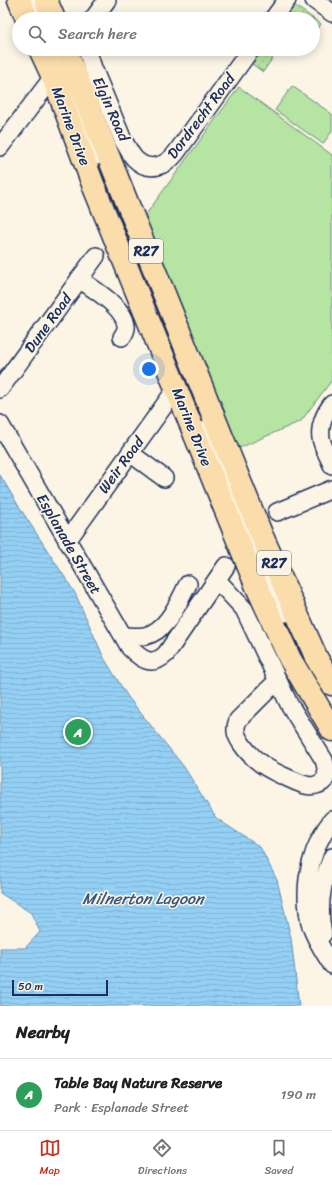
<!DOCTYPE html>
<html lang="en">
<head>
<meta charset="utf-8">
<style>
  :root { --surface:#fff; --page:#f6f6f6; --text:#202124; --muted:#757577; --line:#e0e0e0; --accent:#c8321e }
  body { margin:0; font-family:Sriracha,sans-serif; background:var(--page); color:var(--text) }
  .scale { position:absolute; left:12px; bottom:10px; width:96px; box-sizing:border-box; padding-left:4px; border:2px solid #1b2f5e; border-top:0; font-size:11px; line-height:14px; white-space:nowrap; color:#1b2f5e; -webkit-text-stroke:3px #fcf5e5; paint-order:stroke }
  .you { position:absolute; left:149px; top:369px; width:14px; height:14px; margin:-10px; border:3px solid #fff; border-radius:50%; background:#1a73e8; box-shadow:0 0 0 6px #1a73e833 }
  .badge { display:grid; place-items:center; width:26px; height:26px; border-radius:50%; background:var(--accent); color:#fff; font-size:13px; font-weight:700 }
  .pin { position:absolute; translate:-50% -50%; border:2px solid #fff; box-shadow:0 1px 4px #0006 }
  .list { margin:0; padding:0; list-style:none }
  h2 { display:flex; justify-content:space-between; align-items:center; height:52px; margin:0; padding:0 16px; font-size:17px }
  h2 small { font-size:13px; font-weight:400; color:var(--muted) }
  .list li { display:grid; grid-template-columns:26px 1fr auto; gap:12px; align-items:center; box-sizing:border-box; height:72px; padding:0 16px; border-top:1px solid var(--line) }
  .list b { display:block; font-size:15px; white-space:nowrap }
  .list p { margin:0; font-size:13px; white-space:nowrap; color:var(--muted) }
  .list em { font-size:13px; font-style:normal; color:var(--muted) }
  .icon { flex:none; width:22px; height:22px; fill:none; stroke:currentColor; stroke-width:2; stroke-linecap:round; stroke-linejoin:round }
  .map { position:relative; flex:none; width:332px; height:1006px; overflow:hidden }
  .search { position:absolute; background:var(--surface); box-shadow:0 2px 10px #0003; left:12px; right:12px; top:12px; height:44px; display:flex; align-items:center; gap:10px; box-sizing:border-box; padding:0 14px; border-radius:22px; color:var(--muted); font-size:15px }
  .sheet { height:124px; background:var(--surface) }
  nav { display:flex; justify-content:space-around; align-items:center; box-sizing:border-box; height:56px; border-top:1px solid var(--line); background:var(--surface); font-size:11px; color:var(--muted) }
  nav a { display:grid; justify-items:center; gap:2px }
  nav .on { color:var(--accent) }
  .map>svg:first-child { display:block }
</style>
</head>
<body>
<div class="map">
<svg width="332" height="1006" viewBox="0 0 332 1006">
  <defs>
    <pattern id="park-dots" width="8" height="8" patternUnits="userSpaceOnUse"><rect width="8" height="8" fill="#b6e4a3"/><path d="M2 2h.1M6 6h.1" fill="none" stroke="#9cc48f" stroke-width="1.8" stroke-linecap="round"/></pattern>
    <pattern id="water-rules" width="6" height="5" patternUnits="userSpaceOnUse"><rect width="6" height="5" fill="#94d0f4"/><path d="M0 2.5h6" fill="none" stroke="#7fb3d4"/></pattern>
  </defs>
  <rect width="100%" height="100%" fill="#fcf5e5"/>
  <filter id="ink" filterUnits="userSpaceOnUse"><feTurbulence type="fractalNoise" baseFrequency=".025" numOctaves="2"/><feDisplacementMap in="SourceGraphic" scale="8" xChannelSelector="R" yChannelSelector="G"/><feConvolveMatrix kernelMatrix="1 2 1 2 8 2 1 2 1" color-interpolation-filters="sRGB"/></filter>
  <g filter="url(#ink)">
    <path fill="#b6e4a3" stroke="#688a80" d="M292 86 332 114V131L323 144 275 110Z
      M239 87 332 155V380L301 421 237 449 144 217Z"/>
    <path fill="url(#park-dots)" stroke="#688a80" d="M294 5 321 24 318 28 314 26 313 27V19H284Z
      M262 49H279L263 72 252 64Z"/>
    <path fill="url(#water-rules)" stroke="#6490b8" d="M0 475 18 505 75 593 104 658 128 697 184 767 216 818 260 847 277 880 291 938 299 1006H0V948H25L40 932 31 913 0 893Z"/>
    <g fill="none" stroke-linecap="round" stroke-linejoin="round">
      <g stroke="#1b2f5e" stroke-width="20">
        <path id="minor" d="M34 0 41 19
          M314 0 332 13
          M93 19 107 0
          M273 19 287 0
          M53 49 97 156
          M87 49 93 68 123 140C127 146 130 154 135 159 149 173 166 166 176 153L251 49
          M0 147 53 77 61 70
          M79 279C93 289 124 307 126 325 127 330 124 334 122 337
          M0 389 96 256
          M332 404C325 413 319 426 321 438 322 446 329 457 332 465
          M0 424 130 648C142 660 152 667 166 654L226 566
          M207 429 253 545 285 613
          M130 453 164 478
          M277 512 332 489
          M67 541 176 389
          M217 580 244 609 289 704 324 760C327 770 330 781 316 785 308 788 297 782 290 779 269 770 254 762 241 743 236 735 234 730 238 720L278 680
          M123 636C130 636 138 637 145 636 168 630 178 603 188 584
          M332 820C312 846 304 879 308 911 309 916 309 922 311 926 315 938 325 954 332 965
          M323 934C317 907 322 881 332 857"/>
      </g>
      <g stroke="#1b2f5e" stroke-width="25">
        <path id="major" d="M19 0 27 19
          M46 0 54 19
          M40 49 53 77 94 187 257 587 290 659 332 730
          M65 49 262 536 317 659 332 684"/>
      </g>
      <use href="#minor" stroke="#fcf5e5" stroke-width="17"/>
      <use href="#major" stroke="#faddab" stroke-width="22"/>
    </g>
  </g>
  <g text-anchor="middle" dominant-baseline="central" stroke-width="3" stroke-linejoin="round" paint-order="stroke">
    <g fill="#fcf5e5" stroke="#5e6a86" stroke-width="1">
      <rect x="129" y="239" width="34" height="24" rx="3"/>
      <rect x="257" y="551" width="34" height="24" rx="3"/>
    </g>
    <g font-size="14" font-weight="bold" fill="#1b2f5e">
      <text x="146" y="251">R27</text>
      <text x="274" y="563">R27</text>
    </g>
    <g font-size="15" fill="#1b2f5e" stroke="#fcf5e5">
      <text transform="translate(111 109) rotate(66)">Elgin Road</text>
      <text transform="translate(201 116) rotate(-53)">Dordrecht Road</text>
      <text transform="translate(71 126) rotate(69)">Marine Drive</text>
      <text transform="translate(48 323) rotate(-54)">Dune Road</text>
      <text transform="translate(192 427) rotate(68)">Marine Drive</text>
      <text transform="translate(121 465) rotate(-54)">Weir Road</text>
      <text transform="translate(69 544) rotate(60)">Esplanade Street</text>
    </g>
    <g font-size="16" font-style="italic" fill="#395784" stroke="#fcf5e5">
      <text x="143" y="898">Milnerton Lagoon</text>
    </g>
  </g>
</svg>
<div class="scale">50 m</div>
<div class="you"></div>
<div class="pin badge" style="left:78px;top:732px;background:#2e9e5b">A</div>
<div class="search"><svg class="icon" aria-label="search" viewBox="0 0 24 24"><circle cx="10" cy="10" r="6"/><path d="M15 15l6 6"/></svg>Search here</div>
</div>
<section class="sheet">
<h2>Nearby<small></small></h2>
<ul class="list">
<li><span class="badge" style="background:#2e9e5b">A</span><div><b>Table Bay Nature Reserve</b><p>Park · Esplanade Street</p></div><em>190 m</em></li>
</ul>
</section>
<nav>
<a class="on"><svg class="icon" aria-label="map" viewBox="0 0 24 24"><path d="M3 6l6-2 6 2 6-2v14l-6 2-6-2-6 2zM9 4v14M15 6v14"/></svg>Map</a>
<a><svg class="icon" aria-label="directions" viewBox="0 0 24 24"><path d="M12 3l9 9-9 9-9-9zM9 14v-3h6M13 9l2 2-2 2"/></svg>Directions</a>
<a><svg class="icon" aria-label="saved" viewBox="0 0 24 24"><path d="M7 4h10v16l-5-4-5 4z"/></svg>Saved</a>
</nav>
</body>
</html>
